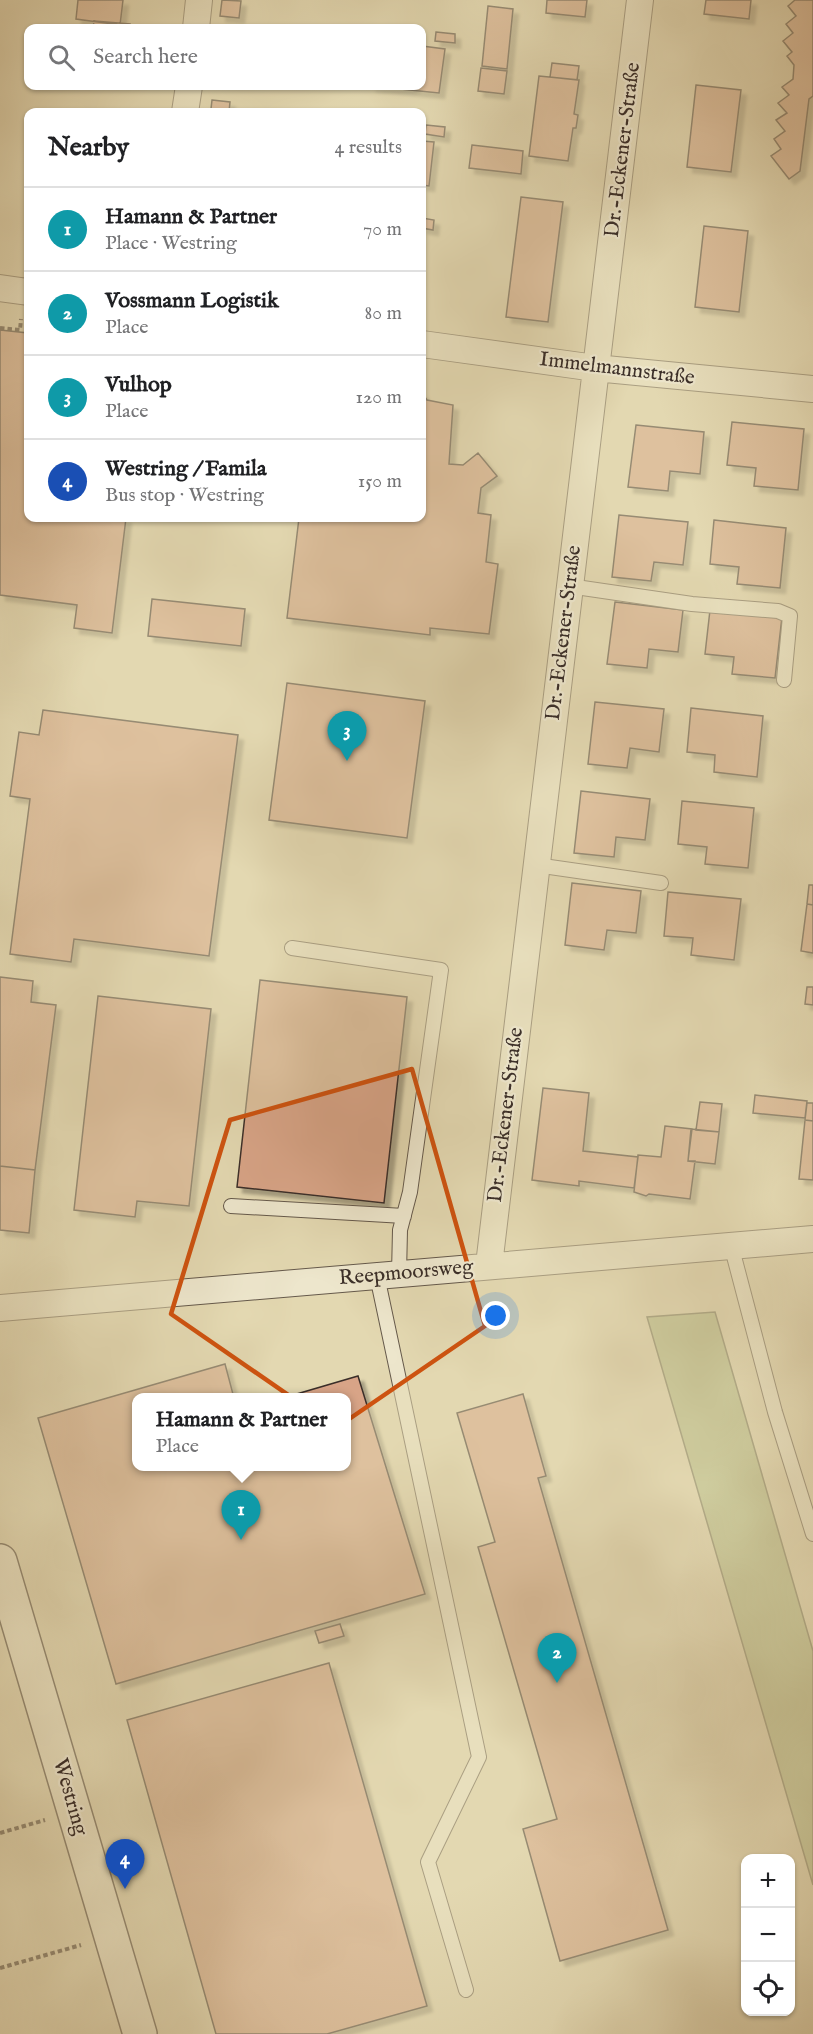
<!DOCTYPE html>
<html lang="en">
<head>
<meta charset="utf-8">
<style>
  :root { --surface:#fff; --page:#f6f6f6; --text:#202124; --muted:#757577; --line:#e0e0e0; --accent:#ea580c }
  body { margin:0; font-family:"IM FELL English",serif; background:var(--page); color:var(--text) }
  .controls { position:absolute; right:18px; bottom:18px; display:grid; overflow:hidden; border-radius:12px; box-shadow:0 2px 4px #0004 }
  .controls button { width:54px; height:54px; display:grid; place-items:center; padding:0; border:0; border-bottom:2px solid var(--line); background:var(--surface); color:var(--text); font:30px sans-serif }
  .you { position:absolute; left:496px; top:1316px; width:21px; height:21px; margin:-15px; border:4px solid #fff; border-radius:50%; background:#1a73e8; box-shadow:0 0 0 9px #1a73e833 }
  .badge { display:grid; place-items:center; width:39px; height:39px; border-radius:50%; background:var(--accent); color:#fff; font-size:20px; font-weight:700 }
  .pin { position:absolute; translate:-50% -50px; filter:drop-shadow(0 2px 3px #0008) }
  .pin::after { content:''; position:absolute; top:32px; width:21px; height:18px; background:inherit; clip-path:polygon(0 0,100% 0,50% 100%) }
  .popup { position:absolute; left:132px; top:1393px; width:219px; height:78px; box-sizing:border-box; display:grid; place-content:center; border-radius:12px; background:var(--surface); filter:drop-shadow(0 2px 4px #0005); font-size:20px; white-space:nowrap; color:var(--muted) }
  .popup b { font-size:22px; color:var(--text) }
  .popup::after { content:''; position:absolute; left:50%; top:100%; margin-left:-12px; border:12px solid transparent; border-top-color:var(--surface) }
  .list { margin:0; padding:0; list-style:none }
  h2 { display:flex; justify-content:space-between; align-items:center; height:78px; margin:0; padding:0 24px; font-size:26px }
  h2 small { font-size:20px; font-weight:400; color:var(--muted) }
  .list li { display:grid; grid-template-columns:39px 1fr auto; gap:18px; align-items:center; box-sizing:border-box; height:84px; padding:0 24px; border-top:2px solid var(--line) }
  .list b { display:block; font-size:22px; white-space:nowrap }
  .list p { margin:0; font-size:20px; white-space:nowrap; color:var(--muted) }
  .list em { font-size:20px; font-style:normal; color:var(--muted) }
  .icon { flex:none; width:33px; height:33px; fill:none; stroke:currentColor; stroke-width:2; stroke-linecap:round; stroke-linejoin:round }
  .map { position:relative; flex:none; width:813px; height:2034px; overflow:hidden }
  .search { position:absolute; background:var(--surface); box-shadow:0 2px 4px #0004; left:24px; top:24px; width:402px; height:66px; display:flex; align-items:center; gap:15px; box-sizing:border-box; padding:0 21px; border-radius:12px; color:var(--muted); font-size:22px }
  .panel { position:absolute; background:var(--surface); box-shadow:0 2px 4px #0004; left:24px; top:108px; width:402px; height:414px; border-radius:12px }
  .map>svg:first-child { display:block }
</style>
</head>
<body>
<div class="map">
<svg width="813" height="2034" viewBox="0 0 813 2034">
  <defs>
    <filter id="shadow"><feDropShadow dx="5.5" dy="5.5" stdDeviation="1.5" flood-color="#0004"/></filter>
  </defs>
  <rect width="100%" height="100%" fill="#e3d8b1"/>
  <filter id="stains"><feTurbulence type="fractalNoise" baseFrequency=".00333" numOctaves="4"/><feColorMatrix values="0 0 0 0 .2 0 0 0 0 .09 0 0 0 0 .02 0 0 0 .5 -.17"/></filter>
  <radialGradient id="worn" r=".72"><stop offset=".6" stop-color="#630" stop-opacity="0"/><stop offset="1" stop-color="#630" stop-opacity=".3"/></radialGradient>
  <path fill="#b6be89" stroke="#787659" stroke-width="1.5" d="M715 1312 813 1651V1885L647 1317Z"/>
  <path fill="#d8a487" stroke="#3b2f29" stroke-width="1.5" filter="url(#shadow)" d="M78 0H123L120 25 76 19Z
    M222 0 241 1 239 18 220 16Z
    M547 0H587L585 17 546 13Z
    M706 0H751L749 19 704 14Z
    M795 0H813V96L809 99 800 171 789 179 771 156 781 149 774 139 785 131 776 120 787 113 778 103 789 95 782 87 793 79 794 65 787 56 792 52 783 41 793 33 786 24 796 16 788 6Z
    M488 6 513 9 507 69 482 66Z
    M94 21 130 24 129 28H93Z
    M436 32 455 34V43L435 41Z
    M422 46 445 49 439 93 370 86H422Z
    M552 63 579 66 577 80 550 77Z
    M481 68 507 71 504 94 478 91Z
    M539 76 579 80 574 114 578 115 576 128H573L568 161 529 156Z
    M696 85 741 90 731 172 687 167Z
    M212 100 230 102 229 112 211 109Z
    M426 125 445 127 444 137 425 134Z
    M422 141 434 142 429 186 422 185Z
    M472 145 523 151 521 174 469 168Z
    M521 197 563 202 548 322 506 317Z
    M422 218 434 220 433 230 422 228Z
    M704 226 748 231 739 312 695 307Z
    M0 330 28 333V518H126L112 633 74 628 77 605 0 595Z
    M422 393 427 400 453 405 449 464 463 465 478 453 497 476 481 488 478 513 491 515 486 562 498 564 489 634 430 628V635L287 618 299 518H422Z
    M732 422 804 429 798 490 754 486 756 468 727 465Z
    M636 425 704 432 700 474 670 471 668 491 628 487Z
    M619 515 688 522 683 565 654 562 651 581 612 577Z
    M714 520 786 528 780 588 737 584 739 567 710 564Z
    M152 599 245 609 241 646 148 636Z
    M615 602 683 610 678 652 649 649 647 668 607 664Z
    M710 610 782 617 775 678 732 674 734 657 705 654Z
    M287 683 425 701 407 838 269 820Z
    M595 702 664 709 659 752 630 748 627 768 588 764Z
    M691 708 763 716 757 777 714 772 715 755 687 752Z
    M43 710 238 735 209 956 74 939 71 962 10 954 30 799 10 796 19 732 39 735Z
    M581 791 650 799 645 840 616 837 614 857 574 853Z
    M682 801 754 808 748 868 705 864 707 847 678 844Z
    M572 883 641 891 636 933 607 930 604 950 565 945Z
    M809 885H813V905L807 904Z
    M668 892 741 899 734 960 691 955 693 938 664 936Z
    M807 904 813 905V953L801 951Z
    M0 977 33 981 31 1002 56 1005 35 1170 0 1166Z
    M260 980 407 997 384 1203 237 1187Z
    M807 987H813V1005L805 1004Z
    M98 996 211 1009 189 1206 137 1201 135 1217 74 1210Z
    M543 1088 589 1093 583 1151 638 1157 634 1188 579 1181V1186L532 1180Z
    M755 1095 807 1101 805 1118 753 1113Z
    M700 1102 722 1104 719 1132 696 1130Z
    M807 1103H813V1121L805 1120Z
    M805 1120 813 1121V1180L799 1179Z
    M665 1126 692 1129 688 1161H695L690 1199 649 1194 646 1196 634 1192 638 1155 661 1157Z
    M691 1129 719 1132 715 1164 688 1161Z
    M0 1166 35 1170 29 1233 0 1230Z
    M225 1364 234 1398H136V1466H346V1398H283L358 1376 425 1594 116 1684 38 1418Z
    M523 1394 546 1476 538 1478 668 1930 560 1961 523 1829 557 1819 478 1547 495 1542 457 1413Z
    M340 1624 344 1636 319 1643 315 1631Z
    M329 1663 427 2006 327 2034H216L127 1720Z"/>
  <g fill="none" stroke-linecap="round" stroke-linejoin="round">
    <g stroke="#65594b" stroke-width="16">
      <path id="service" d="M569 586 692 604 778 611 790 616 784 680
        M536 865 661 883
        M292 948 441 970 410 1192 400 1230 399 1274
        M231 1206 404 1216
        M731 1245 775 1412 813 1534
        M377 1276 479 1757 428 1862 466 1990"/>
    </g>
    <g stroke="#65594b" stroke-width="28">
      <path id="minor" d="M196 28 199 0
        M185 112 189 86
        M0 288 28 292
        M422 344 595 368 813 389
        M489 1265 640 0
        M0 1308 813 1239"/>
    </g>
    <g stroke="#3b2f29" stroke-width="36">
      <path id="secondary" d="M0 1561 140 2034"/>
    </g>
    <path stroke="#3b2f29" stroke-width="4" stroke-dasharray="4.5 3" stroke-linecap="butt" d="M0 328 20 330 21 319
      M0 1833 45 1820
      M0 1968 81 1945"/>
    <use href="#service" stroke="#ede6cc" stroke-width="14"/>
    <use href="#minor" stroke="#ede6cc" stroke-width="26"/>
    <use href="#secondary" stroke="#ede6cc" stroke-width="33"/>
  </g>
  <path d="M0 0H813V2034H0ZM412 1069 485 1326 336 1428 171 1314 230 1120Z" fill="#e3d8b1" fill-opacity=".55" fill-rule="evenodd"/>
  <path fill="none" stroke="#ce5310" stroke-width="4.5" stroke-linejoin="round" d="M412 1069 485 1326 336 1428 171 1314 230 1120Z"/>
  <g text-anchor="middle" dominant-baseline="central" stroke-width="4.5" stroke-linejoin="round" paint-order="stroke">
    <g font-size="21" fill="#3b2f29" stroke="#ede6cc">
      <text transform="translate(623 150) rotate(-83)">Dr.-Eckener-Straße</text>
      <text transform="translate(617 369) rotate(7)">Immelmannstraße</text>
      <text transform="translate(564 633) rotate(-83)">Dr.-Eckener-Straße</text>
      <text transform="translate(506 1115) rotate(-83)">Dr.-Eckener-Straße</text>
      <text transform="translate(406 1273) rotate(-5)">Reepmoorsweg</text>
      <text transform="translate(70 1797) rotate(74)">Westring</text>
    </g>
  </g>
  <rect width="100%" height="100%" filter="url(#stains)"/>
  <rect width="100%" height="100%" fill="url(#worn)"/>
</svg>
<div class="controls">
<button>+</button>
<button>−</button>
<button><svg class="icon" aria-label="locate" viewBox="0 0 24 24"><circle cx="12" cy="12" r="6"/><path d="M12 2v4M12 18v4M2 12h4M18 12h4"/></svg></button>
</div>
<div class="you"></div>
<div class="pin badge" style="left:241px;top:1540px;background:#0f9aa8">1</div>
<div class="popup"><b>Hamann &amp; Partner</b>Place</div>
<div class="pin badge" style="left:557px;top:1683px;background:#0f9aa8">2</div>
<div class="pin badge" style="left:347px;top:761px;background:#0f9aa8">3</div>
<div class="pin badge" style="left:125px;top:1889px;background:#1a4fb4">4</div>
<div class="search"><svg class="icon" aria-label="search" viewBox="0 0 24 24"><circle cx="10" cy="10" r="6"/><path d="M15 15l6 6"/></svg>Search here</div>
<section class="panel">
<h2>Nearby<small>4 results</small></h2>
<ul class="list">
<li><span class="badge" style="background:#0f9aa8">1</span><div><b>Hamann &amp; Partner</b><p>Place · Westring</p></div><em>70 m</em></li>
<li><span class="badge" style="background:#0f9aa8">2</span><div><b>Vossmann Logistik</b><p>Place</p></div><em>80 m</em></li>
<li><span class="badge" style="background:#0f9aa8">3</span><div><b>Vulhop</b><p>Place</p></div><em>120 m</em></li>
<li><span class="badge" style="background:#1a4fb4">4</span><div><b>Westring / Famila</b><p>Bus stop · Westring</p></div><em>150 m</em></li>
</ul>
</section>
</div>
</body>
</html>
